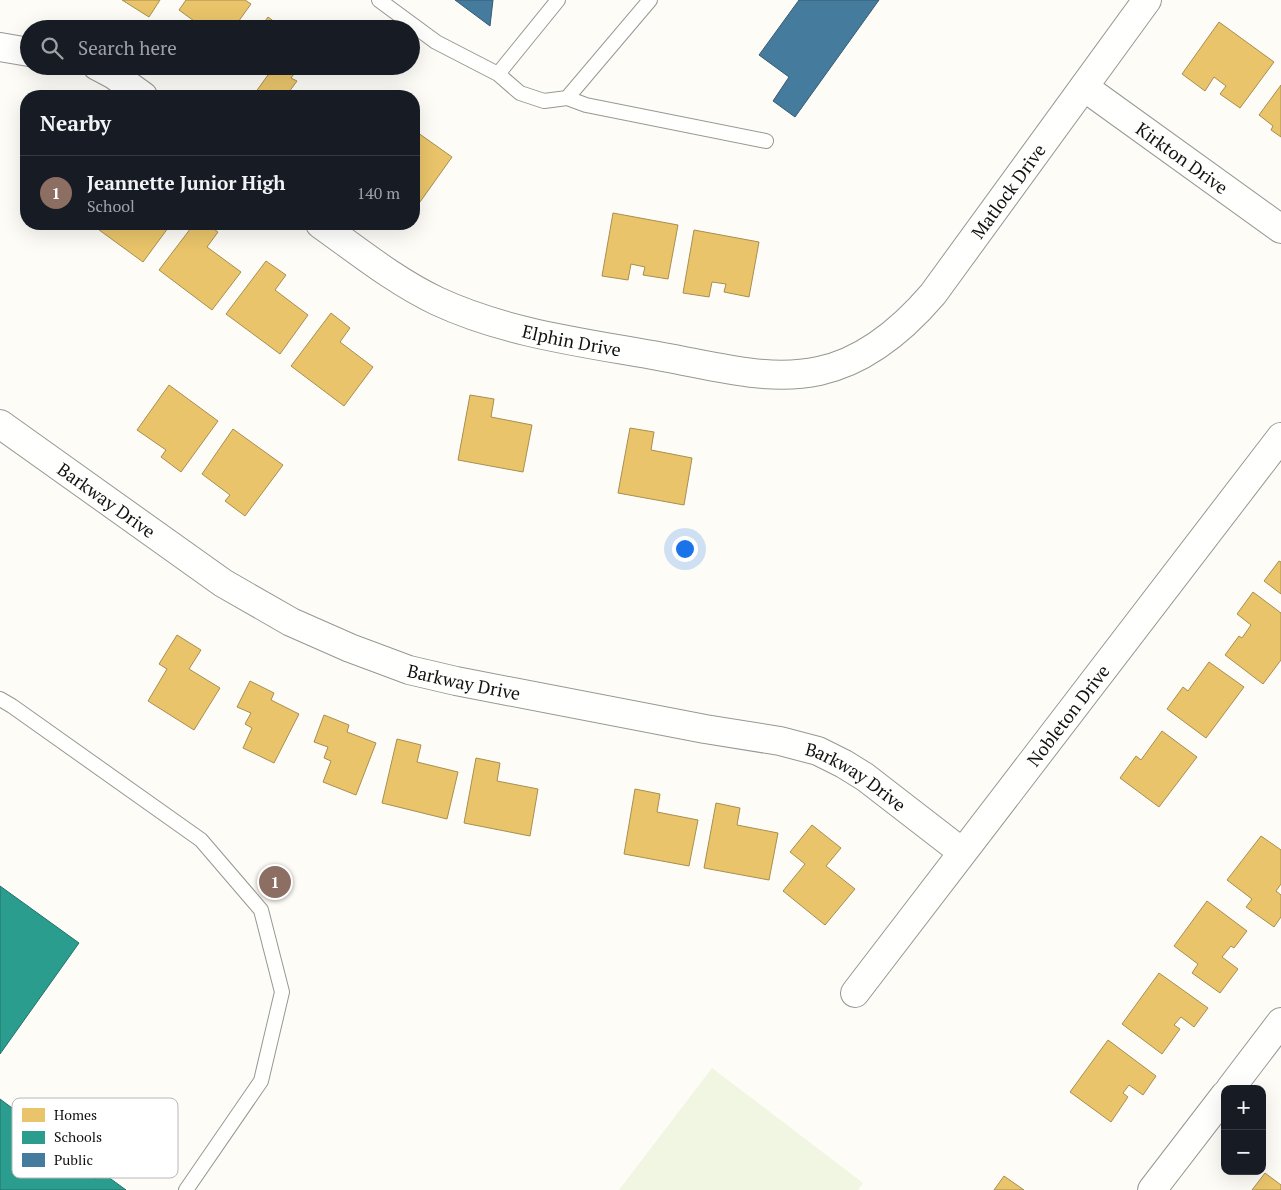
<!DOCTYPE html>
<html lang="en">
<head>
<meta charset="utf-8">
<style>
  :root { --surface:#171b24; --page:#20242c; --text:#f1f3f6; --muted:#9ea1a6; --line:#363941; --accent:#b2b2b3 }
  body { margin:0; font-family:"PT Serif",serif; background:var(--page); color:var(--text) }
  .controls { position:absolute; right:15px; bottom:15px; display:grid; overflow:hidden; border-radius:10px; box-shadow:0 5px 20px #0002 }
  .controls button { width:45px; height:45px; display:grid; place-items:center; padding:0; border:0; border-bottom:1px solid var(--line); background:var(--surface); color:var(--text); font:25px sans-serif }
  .you { position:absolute; left:684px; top:548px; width:18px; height:18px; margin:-12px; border:4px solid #fff; border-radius:50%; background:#1a73e8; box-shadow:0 0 0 8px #1a73e833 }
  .badge { display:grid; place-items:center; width:32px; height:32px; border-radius:50%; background:var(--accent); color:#fff; font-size:16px; font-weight:700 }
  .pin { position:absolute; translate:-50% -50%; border:2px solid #fff; box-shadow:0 1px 5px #0006 }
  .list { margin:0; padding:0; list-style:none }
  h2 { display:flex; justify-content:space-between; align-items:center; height:65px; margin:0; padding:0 20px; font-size:21px }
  h2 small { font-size:16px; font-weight:400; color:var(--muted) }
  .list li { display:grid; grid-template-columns:32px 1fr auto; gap:15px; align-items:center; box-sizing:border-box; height:75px; padding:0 20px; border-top:1px solid var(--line) }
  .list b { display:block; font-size:19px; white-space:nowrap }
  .list p { margin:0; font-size:16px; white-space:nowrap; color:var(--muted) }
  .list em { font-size:16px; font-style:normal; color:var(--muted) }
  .icon { flex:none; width:28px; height:28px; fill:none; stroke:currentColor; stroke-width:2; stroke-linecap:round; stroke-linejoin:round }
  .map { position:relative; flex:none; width:1281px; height:1190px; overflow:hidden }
  .search { position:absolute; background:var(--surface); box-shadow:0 5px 20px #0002; left:20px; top:20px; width:400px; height:55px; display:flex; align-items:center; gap:12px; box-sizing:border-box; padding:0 18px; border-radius:28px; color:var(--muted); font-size:19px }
  .panel { position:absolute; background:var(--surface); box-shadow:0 5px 20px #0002; left:20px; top:90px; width:400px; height:140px; border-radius:20px }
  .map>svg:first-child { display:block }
</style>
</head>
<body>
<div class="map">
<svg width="1281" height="1190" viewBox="0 0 1281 1190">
  <rect width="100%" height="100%" fill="#fdfcf7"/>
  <path fill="#f0f6e1" d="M712 1068 863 1183 858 1190H619Z"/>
  <path fill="#e9c46a" stroke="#a88e4f" d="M122 0H160L149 17Z
    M186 0H245L251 4 233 29H205L179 10Z
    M268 17 284 29H259Z
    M1219 22 1274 62 1240 108 1220 94 1226 86 1214 77 1205 91 1182 74Z
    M255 66H300L291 78 297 81 286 96H260L255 93 268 75Z
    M1281 85V137L1271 130 1273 126 1259 115Z
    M414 130 452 157 420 202 414 197Z
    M613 213 678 225 668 279 643 275 645 267 631 264 628 280 602 276Z
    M91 224H171L143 262Z
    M194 224H207L218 232 207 247 241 272 212 310 159 270Z
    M694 230 759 242 749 297 724 292 726 284 712 282 709 297 683 293Z
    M266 261 286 275 275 290 308 315 280 354 226 314Z
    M331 313 350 328 340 342 373 367 344 406 291 366Z
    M169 385 218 421 181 472 161 457 166 450 137 430Z
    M470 395 494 399 491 417 532 425 523 472 458 460Z
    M630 428 654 432 651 450 692 458 684 505 618 493Z
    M233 429 283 465 245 516 225 501 230 495 202 474Z
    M1279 561 1281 562V594L1264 581Z
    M1253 592 1281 613V660L1263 684 1225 655 1239 636 1242 638 1251 625 1237 614Z
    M177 635 201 650 189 669 220 688 194 730 148 701 167 669 159 664Z
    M1209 662 1244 687 1206 738 1167 709 1183 687 1188 691Z
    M250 681 274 693 271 700 299 714 274 763 243 748 252 728 245 724 251 713 237 707Z
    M324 715 349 725 347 732 376 743 356 795 323 782 331 761 324 758 328 747 314 742Z
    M1162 731 1197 757 1159 807 1120 778 1136 756 1141 760Z
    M397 739 421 745 417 762 458 772 447 819 382 803Z
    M476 758 500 763 497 781 538 789 530 836 464 823Z
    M635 789 660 794 657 812 698 820 689 866 624 854Z
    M716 803 740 808 737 825 778 833 769 880 704 868Z
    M812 825 841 848 826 866 855 889 825 925 783 891 805 864 790 852Z
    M1261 836 1281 850V884L1276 891 1281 895V917L1274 927 1246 907 1252 899 1227 880Z
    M1207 901 1247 931 1234 948 1231 946 1222 957 1238 969 1220 993 1192 973 1198 964 1174 946Z
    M1159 973 1208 1008 1194 1027 1181 1017 1174 1025 1180 1029 1162 1054 1122 1024Z
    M1108 1040 1156 1076 1143 1095 1129 1085 1123 1093 1128 1097 1111 1122 1070 1092Z
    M1265 1173 1281 1185V1190H1252Z
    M1004 1176 1024 1190H994Z"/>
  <path fill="#2a9d8f" stroke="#227369" d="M0 886 79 943 0 1054Z
    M0 1099 89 1165 83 1174 96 1179 100 1171 126 1190H0Z"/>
  <path fill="#457b9d" stroke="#355b73" d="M455 0H493L490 26Z
    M799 0H879L795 117 773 101 789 77 759 55Z"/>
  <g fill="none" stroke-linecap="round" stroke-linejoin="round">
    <g stroke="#979795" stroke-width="16">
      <path id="lane" d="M379 0 436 42 498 74
        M558 0 498 74 520 93 544 101 567 98 650 0
        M567 98 586 105 766 141
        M0 699 12 706 201 840 261 910 282 992 261 1081 186 1190"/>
    </g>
    <g stroke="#979795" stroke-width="30">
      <g id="street">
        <path d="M0 47 29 52"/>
        <path d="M97 66 114 75 143 96"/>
        <path id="s1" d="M1084 87 1281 229"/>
        <path id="s2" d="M320 224C358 251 395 281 437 301 508 334 587 343 663 357 714 366 768 382 819 371 866 361 903 329 933 294L1147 0"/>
        <path id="s3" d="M0 424 223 583 291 622 350 648 409 670 456 681 705 729 780 741 818 751 844 764 865 777 962 852"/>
        <path id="s4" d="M855 993 1281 437"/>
        <path d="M1230 1089 1281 1022"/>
        <path d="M1152 1190 1225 1095"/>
      </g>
    </g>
    <use href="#lane" stroke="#fffffe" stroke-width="14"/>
    <use href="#street" stroke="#fffffe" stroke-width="28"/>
  </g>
  <g text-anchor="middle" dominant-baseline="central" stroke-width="5" stroke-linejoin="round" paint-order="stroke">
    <g font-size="18" fill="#111" stroke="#fff">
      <text stroke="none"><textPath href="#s1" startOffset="121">Kirkton Drive</textPath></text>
      <text stroke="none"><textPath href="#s2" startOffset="799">Matlock Drive</textPath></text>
      <text stroke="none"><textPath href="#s2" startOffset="281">Elphin Drive</textPath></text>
      <text stroke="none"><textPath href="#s3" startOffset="131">Barkway Drive</textPath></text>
      <text stroke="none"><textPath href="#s3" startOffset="536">Barkway Drive</textPath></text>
      <text stroke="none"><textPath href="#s4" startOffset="350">Nobleton Drive</textPath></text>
      <text stroke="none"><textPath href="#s3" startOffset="942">Barkway Drive</textPath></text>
    </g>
  </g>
  <rect x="12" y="1098" width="166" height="80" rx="8" fill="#fff" stroke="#b8b8b8" stroke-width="1"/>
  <rect x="22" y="1108" width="23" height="14" fill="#e9c46a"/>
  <rect x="22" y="1131" width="23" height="13" fill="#2a9d8f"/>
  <rect x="22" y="1153" width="23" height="14" fill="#457b9d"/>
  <g font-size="14" fill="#111">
    <text x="54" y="1120">Homes</text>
    <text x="54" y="1142">Schools</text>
    <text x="54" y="1165">Public</text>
  </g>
</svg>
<div class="controls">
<button>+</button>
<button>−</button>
</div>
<div class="you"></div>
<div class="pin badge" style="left:275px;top:882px;background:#8d6e63">1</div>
<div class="search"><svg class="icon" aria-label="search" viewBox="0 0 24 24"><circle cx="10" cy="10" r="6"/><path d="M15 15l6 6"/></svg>Search here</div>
<section class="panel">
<h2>Nearby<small></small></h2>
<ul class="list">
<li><span class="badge" style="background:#8d6e63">1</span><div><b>Jeannette Junior High</b><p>School</p></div><em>140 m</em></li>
</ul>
</section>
</div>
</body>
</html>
